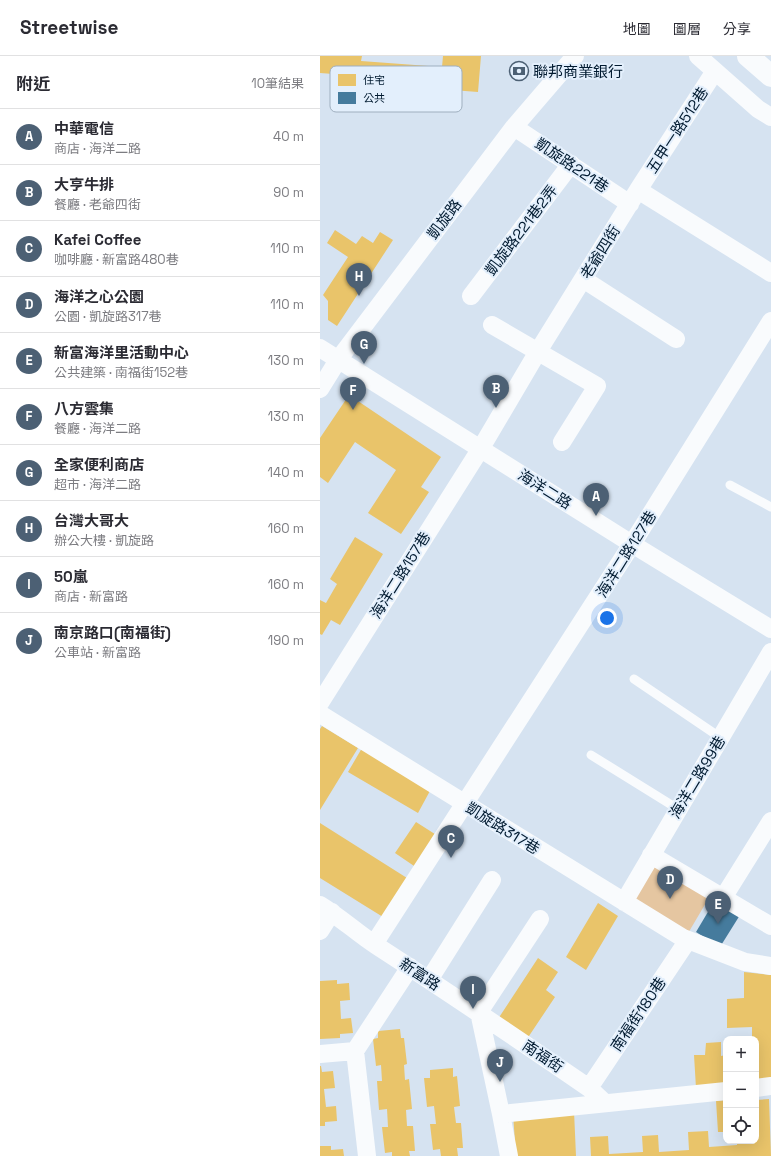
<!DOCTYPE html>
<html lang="zh-TW">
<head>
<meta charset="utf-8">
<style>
  :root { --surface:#fff; --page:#f2f2f3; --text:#2b2b33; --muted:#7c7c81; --line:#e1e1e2; --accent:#4c6074 }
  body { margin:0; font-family:"Space Grotesk","Noto Sans TC",sans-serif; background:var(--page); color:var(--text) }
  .controls { position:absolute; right:12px; bottom:12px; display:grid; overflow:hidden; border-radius:8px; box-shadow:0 4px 16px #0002 }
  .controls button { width:36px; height:36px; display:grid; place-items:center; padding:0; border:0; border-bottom:1px solid var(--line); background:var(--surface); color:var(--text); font:20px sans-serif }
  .you { position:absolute; left:287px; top:562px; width:14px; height:14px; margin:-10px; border:3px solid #fff; border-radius:50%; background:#1a73e8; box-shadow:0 0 0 6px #1a73e833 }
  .badge { display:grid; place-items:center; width:26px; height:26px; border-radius:50%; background:var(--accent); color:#fff; font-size:13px; font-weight:700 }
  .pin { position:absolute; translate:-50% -33px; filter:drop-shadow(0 1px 2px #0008) }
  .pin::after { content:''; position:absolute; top:21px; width:14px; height:12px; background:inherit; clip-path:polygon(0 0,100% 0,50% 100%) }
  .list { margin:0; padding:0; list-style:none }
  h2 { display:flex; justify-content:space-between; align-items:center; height:52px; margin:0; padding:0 16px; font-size:17px }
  h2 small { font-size:13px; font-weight:400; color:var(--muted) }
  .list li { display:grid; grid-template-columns:26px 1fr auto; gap:12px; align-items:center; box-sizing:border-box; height:56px; padding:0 16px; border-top:1px solid var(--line) }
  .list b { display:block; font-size:15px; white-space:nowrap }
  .list p { margin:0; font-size:13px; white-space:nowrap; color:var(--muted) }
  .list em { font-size:13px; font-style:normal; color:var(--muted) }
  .icon { flex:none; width:22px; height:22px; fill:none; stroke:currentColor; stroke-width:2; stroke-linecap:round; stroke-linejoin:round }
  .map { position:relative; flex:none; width:451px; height:1100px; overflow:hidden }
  header { display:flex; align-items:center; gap:24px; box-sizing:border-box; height:56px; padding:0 20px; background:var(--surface); border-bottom:1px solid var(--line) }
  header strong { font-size:19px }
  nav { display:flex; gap:22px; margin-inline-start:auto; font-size:14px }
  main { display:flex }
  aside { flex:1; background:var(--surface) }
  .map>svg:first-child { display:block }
</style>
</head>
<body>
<header>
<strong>Streetwise</strong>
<nav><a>地圖</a><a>圖層</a><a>分享</a></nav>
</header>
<main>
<aside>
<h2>附近<small>10筆結果</small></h2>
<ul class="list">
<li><span class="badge">A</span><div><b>中華電信</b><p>商店 · 海洋二路</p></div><em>40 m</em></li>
<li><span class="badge">B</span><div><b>大亨牛排</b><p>餐廳 · 老爺四街</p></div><em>90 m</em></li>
<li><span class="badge">C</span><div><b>Kafei Coffee</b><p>咖啡廳 · 新富路480巷</p></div><em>110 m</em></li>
<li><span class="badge">D</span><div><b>海洋之心公園</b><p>公園 · 凱旋路317巷</p></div><em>110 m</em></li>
<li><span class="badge">E</span><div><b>新富海洋里活動中心</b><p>公共建築 · 南福街152巷</p></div><em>130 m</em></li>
<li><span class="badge">F</span><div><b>八方雲集</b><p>餐廳 · 海洋二路</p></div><em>130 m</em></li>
<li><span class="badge">G</span><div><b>全家便利商店</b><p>超市 · 海洋二路</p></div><em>140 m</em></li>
<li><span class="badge">H</span><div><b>台灣大哥大</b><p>辦公大樓 · 凱旋路</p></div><em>160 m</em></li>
<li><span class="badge">I</span><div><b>50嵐</b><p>商店 · 新富路</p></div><em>160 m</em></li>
<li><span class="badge">J</span><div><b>南京路口(南福街)</b><p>公車站 · 新富路</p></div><em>190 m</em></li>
</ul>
</aside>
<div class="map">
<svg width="451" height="1100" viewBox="0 0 451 1100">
  <rect width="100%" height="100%" fill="#d6e3f1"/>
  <path fill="#e5c6a1" d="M334 806 390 840 367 879 310 845Z"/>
  <path fill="#e9c46a" d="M0 0H42L41 5 122 11 123 0H161L158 36 106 32V40L55 36 54 42 39 41 40 20 0 17Z
    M15 174 36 188 42 180 53 187 60 176 73 184 17 270 8 264V245L3 239 28 201 7 187Z
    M29 339 121 401 101 431 109 436 81 478 48 457 76 414 35 386 8 427 0 421V382Z
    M35 481 63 498 20 569 11 564 2 579 0 578V544L6 547 17 528 10 523Z
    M2 670 38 692 0 754V673Z
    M42 692 111 733 98 757 28 716Z
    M96 766 118 780 97 812 75 797Z
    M0 767 87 822 63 861 0 822Z
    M278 847 298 860 266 914 246 901Z
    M218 902 238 916 226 934 235 941 207 983 178 963Z
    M424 916 451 919V1029H436V983H432V971L407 972V943L424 942Z
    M17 924V928L29 927 30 944 20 945 21 963 31 962 33 977 20 978V982L0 983V925Z
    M80 973 81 982H84L87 1008 84 1009 85 1024 89 1023 92 1053 86 1054 87 1070H93L95 1095H89L90 1100H72V1096L65 1097 62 1071H68L67 1053 59 1054 57 1025H62L61 1009 56 1010 53 983 58 982V975Z
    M401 986V1000L406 999V1031L376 1032 374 999H385L386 987Z
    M0 1010H1L2 1016 13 1015 15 1032 4 1033 6 1051 16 1050 17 1065 5 1066V1070H0Z
    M133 1012V1021L137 1020 140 1050 134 1051 136 1067H141L143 1092H137L138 1100H121L120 1093 113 1094 110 1068H116L114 1050 107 1051 104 1022H110V1014Z
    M449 1043 451 1100H271L270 1081 288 1080 289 1098 323 1096 322 1080 338 1079 339 1096 369 1094 368 1076 388 1075 389 1091 417 1089V1085H436V1044Z
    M406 1044V1076H398L396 1045Z
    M254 1055 256 1100H196L193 1058Z
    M0 1090H11V1094L23 1093 24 1100H0Z"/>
  <path fill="#457b9d" d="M395 844 420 859 400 891 376 876Z"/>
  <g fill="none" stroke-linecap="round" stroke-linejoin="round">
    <path stroke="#f9fbfd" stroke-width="9" d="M410 429 451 451
      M314 623 401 682
      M271 699 358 753"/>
    <path stroke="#f9fbfd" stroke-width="18" d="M378 0 438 53 451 61
      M194 71 310 148
      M318 134 395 15
      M263 223 356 283
      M151 240 251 108
      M172 269 277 330 242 386
      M0 292 312 488 451 573
      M0 333 18 304 194 71 255 0
      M0 647 161 392 217 297 318 134 451 217
      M0 658 363 882 425 906 451 910
      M331 799 451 870
      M403 842 451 765
      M304 846 451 596
      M0 849C20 861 37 877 57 890 128 936 199 984 269 1032L285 1047
      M0 875 12 856
      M54 888 312 488 451 265
      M109 924 172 824
      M159 956 181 1058 189 1100
      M159 956 220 863
      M0 998 35 995
      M269 1032 368 884
      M436 1032 451 1030
      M181 1058 406 1035
      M47 1100 35 995 90 911"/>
    <path stroke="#f9fbfd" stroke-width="22" d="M428 0 451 20"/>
  </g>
  <defs>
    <g id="bank-ring" transform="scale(1)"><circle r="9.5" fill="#e3effc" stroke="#4c6074" stroke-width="1.5"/><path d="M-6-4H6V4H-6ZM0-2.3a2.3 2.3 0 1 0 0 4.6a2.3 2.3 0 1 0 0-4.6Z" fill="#4c6074"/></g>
  </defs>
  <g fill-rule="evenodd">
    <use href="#bank-ring" x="199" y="15"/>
  </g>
  <g text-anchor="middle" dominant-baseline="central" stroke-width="4" stroke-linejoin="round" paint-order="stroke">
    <g font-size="15" fill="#011a30" stroke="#e3effc" text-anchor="start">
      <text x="213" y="15">聯邦商業銀行</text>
    </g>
    <g font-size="15" fill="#011a30" stroke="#e3effc">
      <text transform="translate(357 74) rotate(-57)">五甲一路512巷</text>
      <text transform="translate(252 109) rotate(34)">凱旋路221巷</text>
      <text transform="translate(124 163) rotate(-53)">凱旋路</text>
      <text transform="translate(201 174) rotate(-53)">凱旋路221巷2弄</text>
      <text transform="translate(280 196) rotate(-58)">老爺四街</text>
      <text transform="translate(225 433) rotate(32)">海洋二路</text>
      <text transform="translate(306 498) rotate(-58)">海洋二路127巷</text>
      <text transform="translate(80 519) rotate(-58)">海洋二路157巷</text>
      <text transform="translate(377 721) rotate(-59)">海洋二路99巷</text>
      <text transform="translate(183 772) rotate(32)">凱旋路317巷</text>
      <text transform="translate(100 918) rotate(33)">新富路</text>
      <text transform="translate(318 958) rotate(-56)">南福街180巷</text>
      <text transform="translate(223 1000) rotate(34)">南福街</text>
    </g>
  </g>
  <rect x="10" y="10" width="132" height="46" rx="6" fill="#e3effc" stroke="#9fafbf" stroke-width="1"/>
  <rect x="18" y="18" width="18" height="12" fill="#e9c46a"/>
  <rect x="18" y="36" width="18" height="12" fill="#457b9d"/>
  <g font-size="11" fill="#011a30">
    <text x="43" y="28">住宅</text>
    <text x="43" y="46">公共</text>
  </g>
</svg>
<div class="controls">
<button>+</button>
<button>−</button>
<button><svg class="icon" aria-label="locate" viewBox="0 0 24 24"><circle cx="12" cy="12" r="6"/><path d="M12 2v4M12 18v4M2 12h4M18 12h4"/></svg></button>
</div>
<div class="you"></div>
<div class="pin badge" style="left:276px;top:460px">A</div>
<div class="pin badge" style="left:176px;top:352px">B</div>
<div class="pin badge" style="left:131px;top:802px">C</div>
<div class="pin badge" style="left:350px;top:843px">D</div>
<div class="pin badge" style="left:398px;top:868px">E</div>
<div class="pin badge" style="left:33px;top:354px">F</div>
<div class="pin badge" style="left:44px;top:308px">G</div>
<div class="pin badge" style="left:39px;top:240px">H</div>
<div class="pin badge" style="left:153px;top:953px">I</div>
<div class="pin badge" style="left:180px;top:1026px">J</div>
</div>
</main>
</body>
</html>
